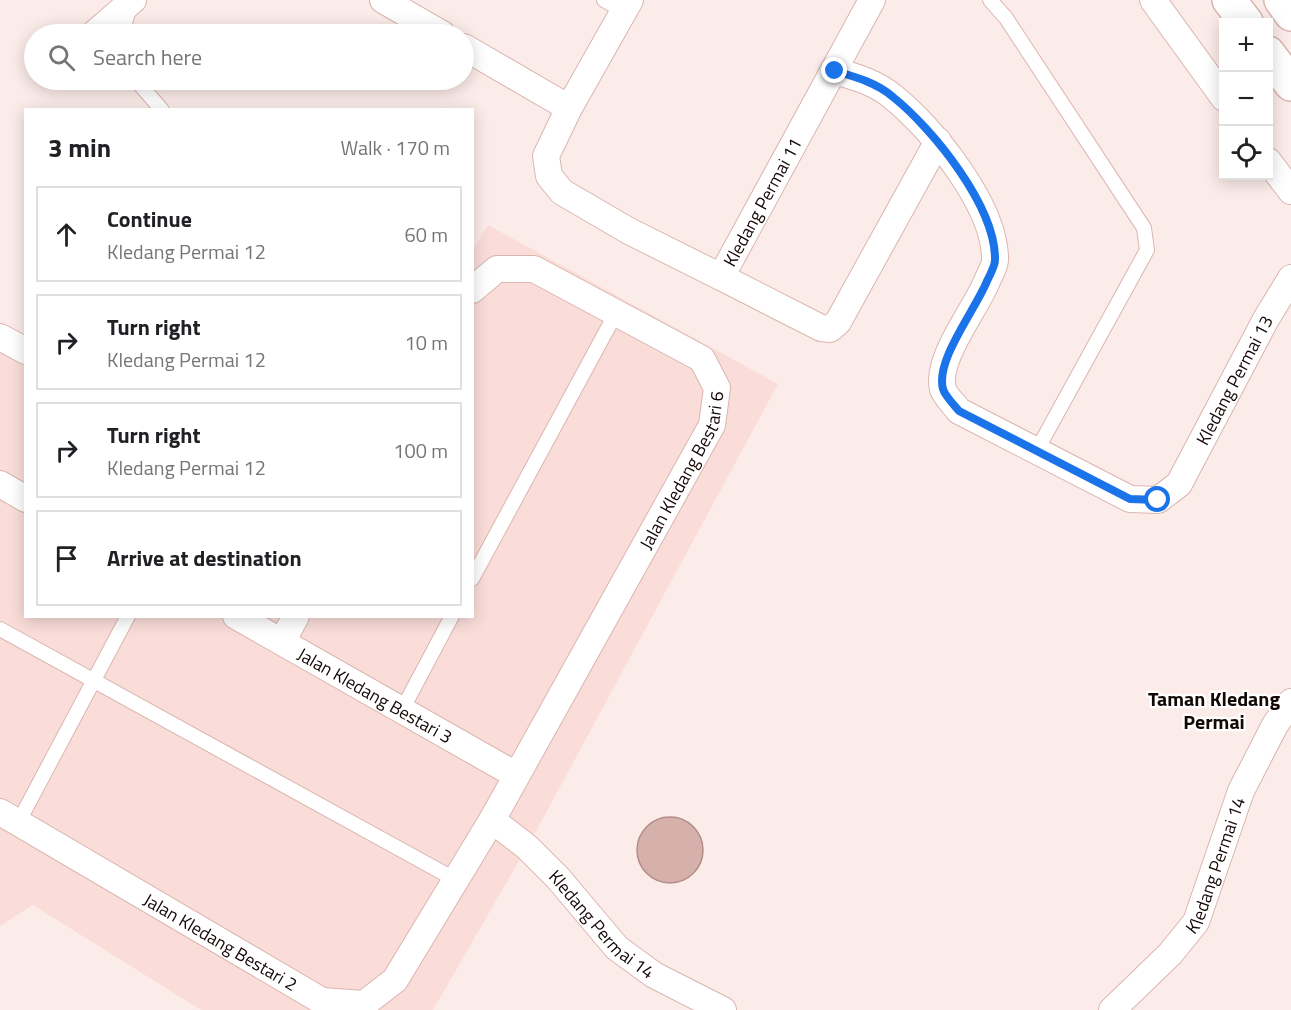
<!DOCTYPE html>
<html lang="en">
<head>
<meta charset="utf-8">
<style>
  :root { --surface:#fff; --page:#f6f6f6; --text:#202124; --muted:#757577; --line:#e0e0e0 }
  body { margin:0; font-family:"Titillium Web",sans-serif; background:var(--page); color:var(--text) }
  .controls { position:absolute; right:18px; top:18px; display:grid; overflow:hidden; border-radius:0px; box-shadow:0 3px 15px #0003 }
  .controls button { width:54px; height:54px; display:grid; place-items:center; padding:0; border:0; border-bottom:2px solid var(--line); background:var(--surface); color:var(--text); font:30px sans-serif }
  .stop { position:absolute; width:18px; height:18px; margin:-14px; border:4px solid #1a73e8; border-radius:50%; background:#fff }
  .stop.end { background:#1a73e8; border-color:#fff; box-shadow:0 2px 6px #0008 }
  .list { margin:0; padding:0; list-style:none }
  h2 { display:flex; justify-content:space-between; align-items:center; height:78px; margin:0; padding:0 24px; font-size:26px }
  h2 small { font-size:20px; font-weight:400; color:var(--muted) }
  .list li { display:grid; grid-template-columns:39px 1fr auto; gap:18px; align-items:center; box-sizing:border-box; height:96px; margin:0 12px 12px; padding:0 12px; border:2px solid var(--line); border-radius:0px }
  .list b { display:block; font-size:22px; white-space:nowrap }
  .list p { margin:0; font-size:20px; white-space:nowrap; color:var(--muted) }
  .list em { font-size:20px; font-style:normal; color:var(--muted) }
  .icon { flex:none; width:33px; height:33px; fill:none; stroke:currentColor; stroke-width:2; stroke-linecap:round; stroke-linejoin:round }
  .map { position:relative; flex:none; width:1291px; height:1010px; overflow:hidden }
  .search { position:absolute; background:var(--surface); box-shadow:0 3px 15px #0003; left:24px; top:24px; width:450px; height:66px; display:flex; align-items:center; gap:15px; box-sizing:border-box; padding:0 21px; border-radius:33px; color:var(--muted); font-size:22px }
  .panel { position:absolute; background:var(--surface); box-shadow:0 3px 15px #0003; left:24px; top:108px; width:450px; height:510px; border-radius:0px }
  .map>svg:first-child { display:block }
</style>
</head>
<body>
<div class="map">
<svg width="1291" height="1010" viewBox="0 0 1291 1010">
  <rect width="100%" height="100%" fill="#fcece9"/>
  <path fill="#faddd9" d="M488 225 778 384 534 835 433 1010H201L33 905 0 926V341L25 355 26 616H472V251Z"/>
  <path fill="#d6b1ab" stroke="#b28e88" stroke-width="1.5" d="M637 850a33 33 0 1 1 66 0a33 33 0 1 1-66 0Z"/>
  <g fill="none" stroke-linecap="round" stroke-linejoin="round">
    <g stroke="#dbb5af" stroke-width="16">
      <path id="service" d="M604 0 624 11
        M990 0 1006 18 1144 228 1147 250 1037 450
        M122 34 129 9
        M136 80 162 110
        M472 579 616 313
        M0 629 456 880
        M402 710 452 616
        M18 823 128 616"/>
    </g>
    <g stroke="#dbb5af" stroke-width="28">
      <g id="minor">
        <path d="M383 0 442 34"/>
        <path id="s1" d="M630 0 569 108 546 156 549 176 562 192 629 231 721 277 872 0"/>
        <path d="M1153 0 1224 98"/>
        <path d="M94 34 133 0"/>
        <path d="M464 47 569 108"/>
        <path id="s2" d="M835 71C856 77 877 83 893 97 933 129 996 207 995 260 995 266 990 274 987 281 976 309 935 359 943 389 945 396 954 404 959 411L1130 499 1158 500 1179 484 1266 319 1291 278"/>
        <path d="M1268 161 1291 191"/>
        <path d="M721 277 821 328 830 329 838 322 938 141"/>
        <path d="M0 337 26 351"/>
        <path d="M0 484 26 499"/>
        <path id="s3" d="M236 616 516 775"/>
        <path d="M282 642 296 616"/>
        <path id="s4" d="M0 812 322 1001 364 1004 395 980 492 820 712 425 717 388 702 359 534 269H497L472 290"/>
        <path id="s5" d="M492 820 527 847 558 878 617 948 654 975 723 1010"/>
        <path id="s6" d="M1112 1010 1170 954 1196 922 1241 791 1275 725 1291 702"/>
      </g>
    </g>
    <g stroke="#dbb5af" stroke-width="36">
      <path id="secondary" d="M1229 0 1246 22
        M1281 0 1291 14
        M1268 53 1291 84"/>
    </g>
    <use href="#service" stroke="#fff" stroke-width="14"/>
    <use href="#minor" stroke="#fff" stroke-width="26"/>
    <use href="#secondary" stroke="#fff" stroke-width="33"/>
  </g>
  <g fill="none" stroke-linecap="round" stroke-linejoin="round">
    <path stroke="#1a73e8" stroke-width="8" d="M835 71C856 77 877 83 893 97 933 129 996 207 995 260 995 266 990 275 987 281 976 309 935 360 943 389 945 396 954 405 959 411L1130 499 1158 500"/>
  </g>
  <g text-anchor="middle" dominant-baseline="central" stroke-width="4.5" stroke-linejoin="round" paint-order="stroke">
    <g font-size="18" fill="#140807" stroke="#fff">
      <text stroke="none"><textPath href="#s1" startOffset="484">Kledang Permai 11</textPath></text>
      <text stroke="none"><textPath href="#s2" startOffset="794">Kledang Permai 13</textPath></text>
      <text stroke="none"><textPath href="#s4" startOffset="1041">Jalan Kledang Bestari 6</textPath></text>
      <text stroke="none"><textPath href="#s3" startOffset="160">Jalan Kledang Bestari 3</textPath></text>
      <text stroke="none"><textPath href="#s6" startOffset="182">Kledang Permai 14</textPath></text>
      <text stroke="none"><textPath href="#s5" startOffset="152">Kledang Permai 14</textPath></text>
      <text stroke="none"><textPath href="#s4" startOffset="256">Jalan Kledang Bestari 2</textPath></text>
    </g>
    <g font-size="20" font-weight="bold" fill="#140807" stroke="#fff">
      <text x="1214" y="698">Taman Kledang<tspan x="1214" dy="23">Permai</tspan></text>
    </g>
  </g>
</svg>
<div class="controls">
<button>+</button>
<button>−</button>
<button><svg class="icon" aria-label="locate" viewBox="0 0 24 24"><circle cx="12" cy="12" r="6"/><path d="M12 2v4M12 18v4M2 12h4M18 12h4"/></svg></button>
</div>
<div class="stop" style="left:1158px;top:500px"></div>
<div class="stop end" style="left:835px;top:71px"></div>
<div class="search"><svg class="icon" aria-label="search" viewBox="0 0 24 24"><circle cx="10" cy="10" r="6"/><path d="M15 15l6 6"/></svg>Search here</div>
<section class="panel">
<h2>3 min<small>Walk · 170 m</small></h2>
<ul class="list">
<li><svg class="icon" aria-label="ahead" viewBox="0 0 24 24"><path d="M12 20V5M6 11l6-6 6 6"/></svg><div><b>Continue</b><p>Kledang Permai 12</p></div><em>60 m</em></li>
<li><svg class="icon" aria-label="right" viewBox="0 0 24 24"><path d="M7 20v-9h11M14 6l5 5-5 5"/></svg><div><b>Turn right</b><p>Kledang Permai 12</p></div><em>10 m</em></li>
<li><svg class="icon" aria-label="right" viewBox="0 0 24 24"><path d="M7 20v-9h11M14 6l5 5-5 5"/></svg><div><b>Turn right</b><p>Kledang Permai 12</p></div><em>100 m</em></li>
<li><svg class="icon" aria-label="arrive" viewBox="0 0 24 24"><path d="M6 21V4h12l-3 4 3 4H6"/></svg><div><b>Arrive at destination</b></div></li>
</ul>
</section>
</div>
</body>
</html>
